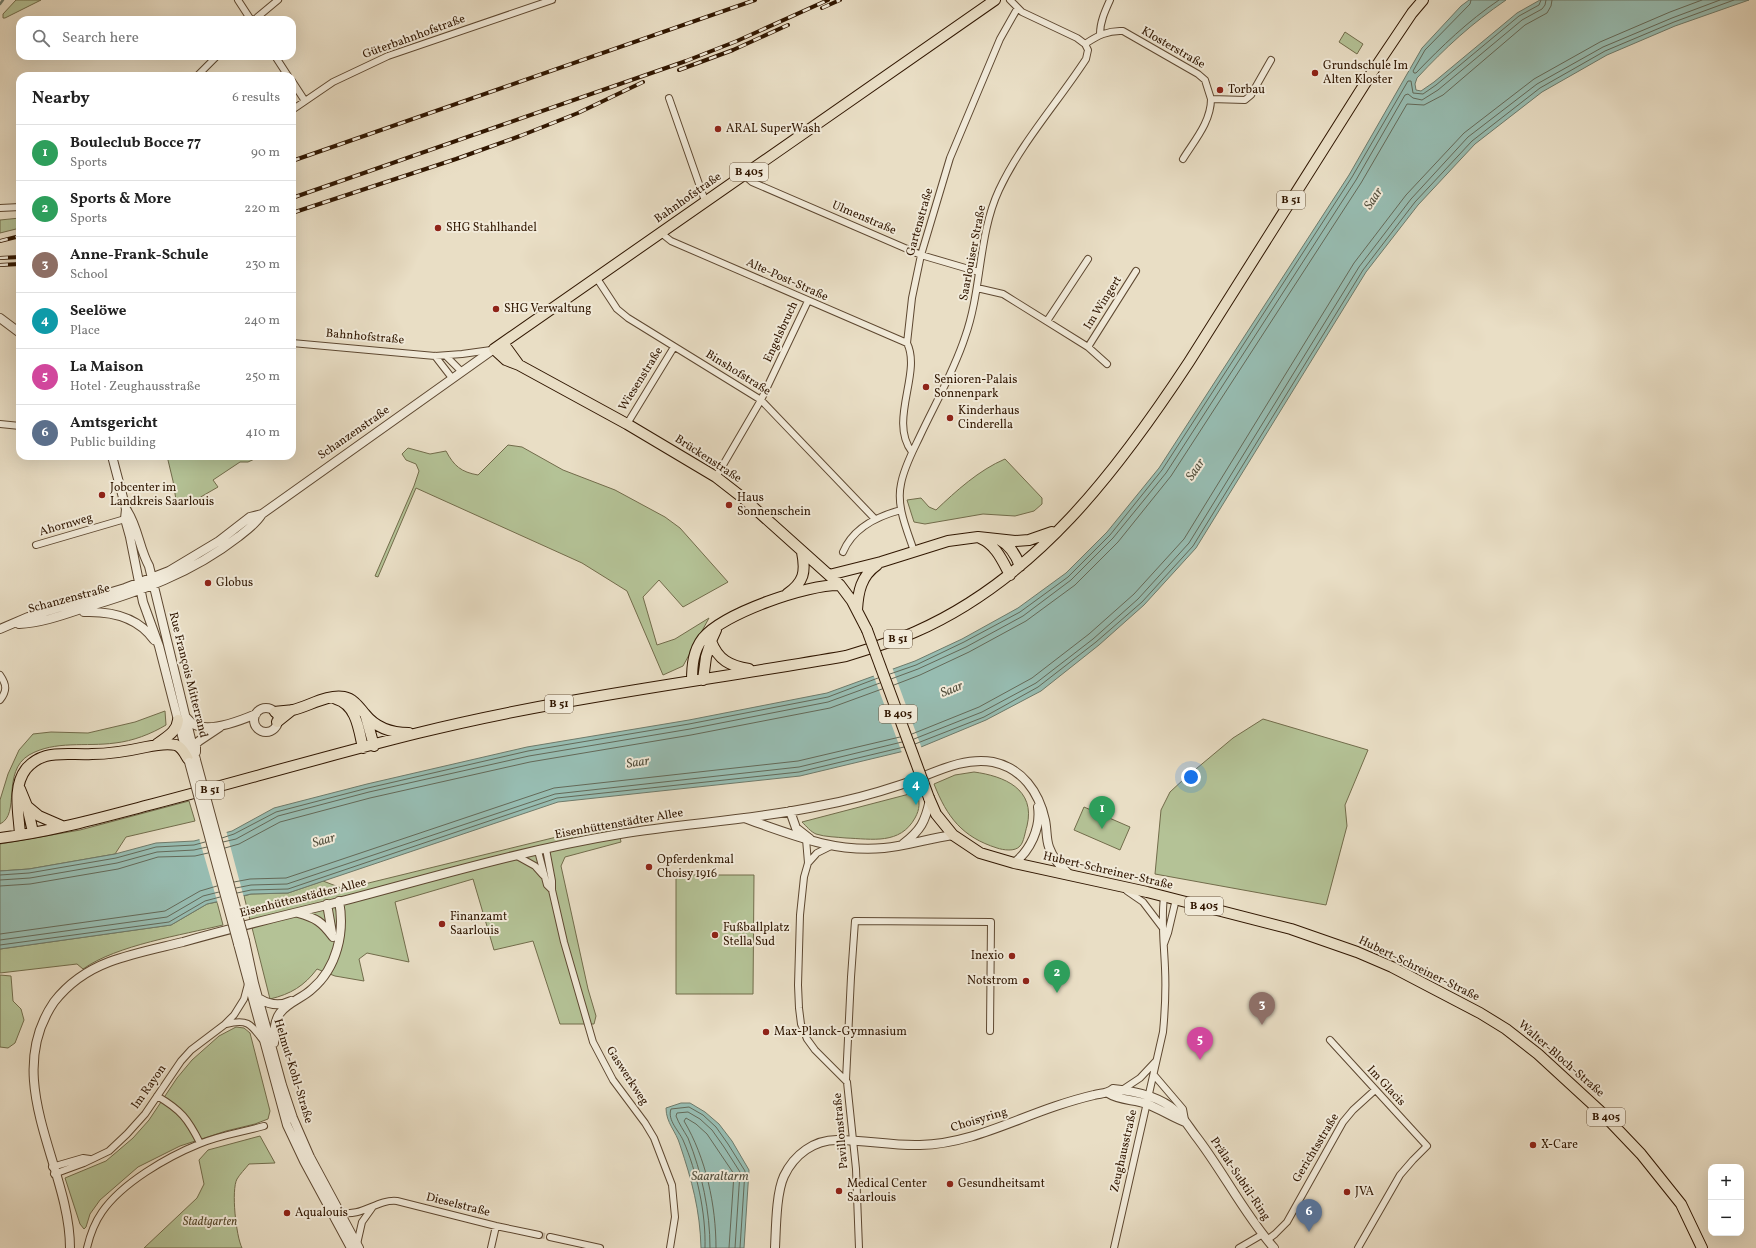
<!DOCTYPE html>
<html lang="en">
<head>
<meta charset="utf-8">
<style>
  :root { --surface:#fff; --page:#f6f6f6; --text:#222; --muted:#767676; --line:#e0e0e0; --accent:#b45309 }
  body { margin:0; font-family:Vollkorn,serif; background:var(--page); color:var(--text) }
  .controls { position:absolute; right:12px; bottom:12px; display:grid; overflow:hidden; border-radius:8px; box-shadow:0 4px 16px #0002 }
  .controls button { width:36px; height:36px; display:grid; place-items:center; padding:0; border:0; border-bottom:1px solid var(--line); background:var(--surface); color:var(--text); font:20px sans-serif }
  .you { position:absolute; left:1191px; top:777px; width:14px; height:14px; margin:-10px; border:3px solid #fff; border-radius:50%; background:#1a73e8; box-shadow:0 0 0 6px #1a73e833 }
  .badge { display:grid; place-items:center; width:26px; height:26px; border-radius:50%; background:var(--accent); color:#fff; font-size:13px; font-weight:700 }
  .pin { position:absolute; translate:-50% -33px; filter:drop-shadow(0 1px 2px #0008) }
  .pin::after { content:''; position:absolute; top:21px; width:14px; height:12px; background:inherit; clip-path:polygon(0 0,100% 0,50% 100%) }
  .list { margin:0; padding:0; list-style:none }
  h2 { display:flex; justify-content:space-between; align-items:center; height:52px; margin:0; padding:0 16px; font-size:17px }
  h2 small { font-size:13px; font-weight:400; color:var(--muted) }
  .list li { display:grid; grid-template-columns:26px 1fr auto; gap:12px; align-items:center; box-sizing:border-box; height:56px; padding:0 16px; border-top:1px solid var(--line) }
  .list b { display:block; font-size:15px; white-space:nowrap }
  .list p { margin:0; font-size:13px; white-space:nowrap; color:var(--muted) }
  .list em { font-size:13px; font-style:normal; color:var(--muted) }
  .icon { flex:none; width:22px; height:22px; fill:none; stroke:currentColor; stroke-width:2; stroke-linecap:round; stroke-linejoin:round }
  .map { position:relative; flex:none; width:1756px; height:1248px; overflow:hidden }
  .search { position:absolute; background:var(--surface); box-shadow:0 4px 16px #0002; left:16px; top:16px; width:280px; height:44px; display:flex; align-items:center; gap:10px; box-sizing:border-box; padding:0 14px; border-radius:12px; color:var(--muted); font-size:15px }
  .panel { position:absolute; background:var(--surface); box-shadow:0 4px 16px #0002; left:16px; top:72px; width:280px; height:388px; border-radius:12px }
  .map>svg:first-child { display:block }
</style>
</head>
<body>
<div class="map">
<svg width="1756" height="1248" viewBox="0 0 1756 1248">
  <rect width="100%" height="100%" fill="#e9dec5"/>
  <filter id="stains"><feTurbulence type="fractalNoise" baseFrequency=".005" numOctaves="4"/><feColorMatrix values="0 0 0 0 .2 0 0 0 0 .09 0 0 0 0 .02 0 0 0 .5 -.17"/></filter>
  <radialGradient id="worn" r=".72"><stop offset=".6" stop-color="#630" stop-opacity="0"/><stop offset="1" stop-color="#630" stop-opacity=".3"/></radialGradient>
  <path fill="#b4c296" stroke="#726c4b" d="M16 0H41L5 18H3V14Z
    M1345 32 1363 44 1357 54 1339 42Z
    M20 218V228L0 233V220Z
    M508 445 522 447 563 470 615 490 665 517 680 528 728 582 683 607 659 580 643 597 657 645 675 639 709 618 683 666 663 675 627 591 582 563 416 488 378 577 375 576 414 486 419 471 416 464 406 460 402 454 408 448 430 454 446 451C454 466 461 472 478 475Z
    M167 456H261L248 462H240L213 480 218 487 185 506 176 500 173 481Z
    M1005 459 1042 498V504L1034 511 1015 516 983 514 925 524 914 522 907 500 921 498 929 507 936 510C956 491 979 470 1005 459Z
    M165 711 166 725C151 734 133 741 115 743 86 747 55 740 29 755 1 772 21 814 0 824V800L8 774 19 750 33 734 51 732 88 733 135 722Z
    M1263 719 1368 750 1345 805 1347 826 1326 905 1155 874 1161 810 1170 792 1184 779 1233 738Z
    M974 772C1004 776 1036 789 1027 826 1025 832 1024 842 1020 846 1015 852 1003 850 997 848 962 837 947 817 934 784L955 775Z
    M917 792C920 802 920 809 915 818 900 845 872 839 846 838 837 837 825 837 816 834 811 832 806 826 802 822Z
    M189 801 195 821 126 837 115 854 29 869 0 871V844L80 830Z
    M1084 807 1130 827 1120 850 1074 830Z
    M618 827 621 842 565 857 561 866 588 989 596 1016 594 1024H560L533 941 494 950 473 879 395 902 409 962 367 953 359 959 364 981 335 976 317 969C304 986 291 994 270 999L244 896 251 894 288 893 323 881 344 889 577 832Z
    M676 875H754L753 994H676Z
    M217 902 223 925C182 935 117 945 83 969L77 964 0 973V949L171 925 207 904Z
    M0 975 11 976 13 1001 21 1009 24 1020 15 1043 8 1048 0 1047Z
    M236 1027 244 1028 250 1033 270 1111 268 1119 255 1124 226 1131 180 1146 138 1167 100 1200 90 1214 86 1227 84 1229 80 1224 65 1178 106 1161 133 1138 149 1120 177 1078 192 1060 219 1036Z
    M260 1136 275 1163 249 1164C245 1169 240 1174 237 1179 231 1190 236 1236 242 1248H144L197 1198 204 1184 199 1160 208 1150Z"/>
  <path fill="#97bcb1" stroke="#6e7a6a" d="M1469 0H1506C1471 24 1446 47 1417 78L1415 84 1416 90 1421 91 1434 82 1517 13 1540 0H1749L1675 26 1607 55 1542 92 1475 144 1418 205 1366 272 1196 548 1144 605 1099 645 1041 691 986 720 921 747 800 776 558 802 288 893 251 894 207 904 171 925 0 949V871L29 869 115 854 156 843 194 841 232 831 274 808 367 784 527 747 689 720 827 693 915 661 962 639 1018 608 1066 573 1107 532 1159 468 1349 175 1422 48 1461 6Z
    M681 1103H690L705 1112 719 1124 732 1141 749 1170 744 1248H701C700 1210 692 1181 680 1145 676 1131 666 1123 666 1108Z"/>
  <path fill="#e9dec5" d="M892 667 922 749 902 753 873 674Z
    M226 830 244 898 218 904 199 838Z"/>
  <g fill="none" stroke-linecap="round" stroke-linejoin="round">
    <path stroke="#646958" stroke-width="1" d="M1471 0 1470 4 1425 50 1413 71 1414 73H1416C1442 46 1468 21 1499 0
      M890 674 916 665 964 642 1020 612 1068 577 1110 535 1162 470 1352 177 1408 81H1411L1413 93 1423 94 1436 85 1519 16 1539 5 1541 0
      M891 679 918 669 966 647 1023 616 1071 580 1113 538 1166 473 1356 180 1405 95 1408 94 1413 98 1422 100 1438 90 1522 20 1542 9 1545 5 1546 0
      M894 685 920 675 969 652 1026 621 1075 585 1118 542 1171 476 1361 183 1407 104 1424 105 1443 95 1525 25 1547 13 1551 6 1552 0
      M912 734 979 707 1032 678 1089 634 1134 594 1184 539 1354 263 1406 195 1464 133 1534 79 1600 42 1670 12 1702 0
      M914 739 982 712 1036 683 1093 639 1138 599 1189 543 1359 267 1411 199 1468 137 1537 84 1603 47 1672 18 1720 0
      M915 744 984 717 1038 687 1096 642 1142 602 1193 546 1363 270 1415 202 1472 141 1540 88 1605 51 1674 22 1734 0
      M222 838 234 834 276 812 368 788 528 751 689 724 828 697 878 678
      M223 842 236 839 278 816 369 792 529 756 690 729 828 702 880 683
      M225 848 239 844 280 822 370 798 530 762 691 735 830 708 882 689
      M0 875 29 873 116 858 156 847 194 845 205 842
      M0 880 30 878 117 863 157 852 194 850 207 847
      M234 882 250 879 286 878 554 788 798 761 900 737
      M0 886 30 884 118 869 158 857 195 856 208 853
      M236 888 251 885 287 884 555 794 799 767 902 742
      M237 893 251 890 288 889 557 798 799 772 904 747
      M0 934 165 911 200 891 217 886
      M0 940 167 917 203 896 219 892
      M0 945 169 922 205 901 220 897
      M705 1248C706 1213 697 1172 683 1140 679 1131 667 1120 671 1109L689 1107 703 1115 716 1127 728 1144 745 1171 740 1248
      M710 1248C710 1211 702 1173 688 1138 684 1131 679 1124 676 1116L677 1113 688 1112 700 1119 712 1130 724 1147 740 1172 735 1248
      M716 1248C716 1205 706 1158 684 1121L686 1118 696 1124 707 1134 734 1174 729 1248"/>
    <path stroke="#6e7a6a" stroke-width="2.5" d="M0 4 3 0"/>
    <path stroke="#c4b69e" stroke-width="6" stroke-dasharray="6 3" stroke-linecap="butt" d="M539 1235 550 1237"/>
    <g stroke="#5e4831" stroke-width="8">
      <path id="minor" d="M238 0 251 20
        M254 20 278 0
        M1100 34C1100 22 1105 11 1110 0
        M1085 44C1097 36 1108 30 1123 31L1198 74 1205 80 1211 99 1245 100 1251 95 1271 60
        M275 56 288 76
        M197 76 217 56
        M292 81 305 101
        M669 98 705 201
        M292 110 333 82 388 56 552 0
        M1183 159C1194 141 1211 122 1211 99
        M744 175 752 182 921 255 979 272
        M0 208 20 207
        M661 233 671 241 907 343
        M596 277 617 309 628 318 761 400 875 519
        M977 288 1003 294 1088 347 1107 364
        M1047 321 1088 259
        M292 343 435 356 462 354 491 350
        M1088 347 1136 271
        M435 356 452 378
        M446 356 461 371
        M0 424 20 426
        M627 424 674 347
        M912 452C888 421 922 373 907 343L912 298 921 255 950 158 1000 39 1017 9
        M716 477 761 400 808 301
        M36 545 125 519
        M914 551C907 530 896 506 901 484 904 467 913 451 920 436 935 404 954 371 965 337 982 290 978 235 999 190 1021 143 1058 102 1086 59L1088 50 1085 44 1077 38 1022 12 1010 0
        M843 552C853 528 878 516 901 510
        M0 675C7 685 7 691 0 700
        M806 839 808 863 804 877 800 915 798 985 799 1008 801 1024 807 1039 815 1050 847 1082 856 1169 859 1248
        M546 849 552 881V890L564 942 593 1042 613 1080 645 1123 654 1138 672 1185 675 1217 670 1248
        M538 851 547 885 552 890
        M517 856 535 866 543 875
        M808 863 817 853 831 846
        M1127 891 1143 902 1162 927
        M1164 944 1168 933 1176 899
        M226 1024C247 1019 250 1023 262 1039
        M1330 1040 1427 1146 1413 1160 1400 1175 1358 1248
        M1154 1075 1183 1109 1185 1120
        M846 1080 851 977 855 921 991 922 990 1031
        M1122 1090 1140 1078 1156 1061
        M157 1096C181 1110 188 1119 200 1143
        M52 1167 83 1158 90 1159
        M54 1174 84 1163 109 1151 127 1134 145 1114 181 1061 191 1050 224 1025 234 1015 244 999 248 984
        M339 1212C362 1218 376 1199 397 1201L496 1226 539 1235
        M550 1237 600 1248
        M1267 1240 1275 1234 1287 1222 1343 1122 1353 1110 1375 1090
        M357 1244 362 1222 372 1208
        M87 1248C90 1235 95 1222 102 1212 122 1183 167 1157 199 1144 220 1135 243 1132 264 1126
        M491 1248 496 1226
        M1114 1248 1163 1032C1165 1011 1166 989 1165 968 1164 943 1161 921 1164 897
        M1239 1248 1263 1234"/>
    </g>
    <g stroke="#5e4831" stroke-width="10">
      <path id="tertiary" d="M0 318 20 333
        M112 456 126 509 125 519 130 537 143 602 159 646 187 755
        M126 509C138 526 139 548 149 566L196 760
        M84 612C111 611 138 617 154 640
        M19 624C41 623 63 615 84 608 139 592 192 573 238 537 247 530 256 524 262 514
        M0 629 28 617 125 588 169 571 219 541 250 517 262 514 494 349
        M254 720a12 12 0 1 1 24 0a12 12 0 1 1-24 0Z
        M186 717C189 720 192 724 195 725 211 732 242 720 256 714
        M196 752V744L199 741 220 727
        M790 811 796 828 810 839
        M744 818C790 834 834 853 884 848 907 846 930 838 953 835
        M903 844C921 830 925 822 930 800
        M1014 863C1030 851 1041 828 1038 807
        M327 904 332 933
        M298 913C316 918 322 922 333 937
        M245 941 254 983 282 1085 293 1118 310 1157 359 1248
        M238 944 287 1125 304 1161 351 1248
        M260 999C270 1005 281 1006 291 1001
        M274 1043C274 1033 274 1021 280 1013 288 1002 303 998 312 989 337 968 345 932 339 901
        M1108 1093C1120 1101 1134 1099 1147 1104 1160 1109 1172 1117 1185 1122
        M70 1248C70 1167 0 1081 54 1002 68 984 88 970 109 962 133 953 159 948 183 942 232 928 281 916 331 904 427 879 522 850 620 834 686 823 754 820 819 806 847 801 873 794 900 785 929 776 961 756 993 762 1022 768 1039 792 1045 820 1047 829 1046 839 1049 847 1053 859 1061 867 1070 875
        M775 1248C776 1229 776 1193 784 1176 794 1155 814 1139 839 1140 866 1140 893 1146 920 1145 968 1144 1011 1121 1056 1106 1068 1102 1081 1098 1094 1095 1101 1093 1107 1094 1113 1089 1135 1091 1159 1096 1176 1111 1183 1117 1189 1127 1195 1135 1223 1171 1244 1214 1274 1248"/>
    </g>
    <g stroke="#301600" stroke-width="12">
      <path id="primary" d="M503 343 519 365
        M980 538C996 545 1002 560 1010 575
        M1000 540C1011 546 1016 555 1020 566
        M829 575 881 562 948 541 978 537 1015 541 1029 540 1052 532
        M787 594C804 582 806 572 802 552
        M857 610C858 592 861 576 877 565
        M716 630 711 641C718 660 730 666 749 669
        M867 630 852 601 840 585 743 498 716 477 627 424 519 365 506 360 494 349 995 0
        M703 680 706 657 711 641
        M692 681C692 666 693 651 703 638 724 613 808 584 840 585
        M336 699C357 705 359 731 363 748
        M275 712C281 711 287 711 293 710 309 706 328 694 344 697 354 699 359 707 365 714 376 728 392 733 409 733
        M366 717 374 746
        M277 722 292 710
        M157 744C166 737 177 732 178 720
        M20 789 27 806 33 832
        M929 798 936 814 953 835 980 853 1014 863 1147 892 1291 929 1357 952 1392 967 1480 1013 1506 1029 1538 1054 1600 1111 1641 1154 1681 1204 1702 1248
        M27 806 39 816 62 826
        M20 835C19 814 12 787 26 769 31 763 39 758 46 756 60 752 77 755 92 754 110 754 128 751 146 747 155 745 167 743 176 745 182 747 185 754 188 759
        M0 838C51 832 103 817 153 804 241 781 329 755 418 733 559 698 703 681 846 656 869 649 892 642 915 632 1036 579 1118 470 1189 362L1371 74 1412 13 1423 0"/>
    </g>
    <use href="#minor" stroke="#f1ead9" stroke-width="6"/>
    <use href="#tertiary" stroke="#f1ead9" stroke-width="8"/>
    <use href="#primary" stroke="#e9dec5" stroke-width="10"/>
    <g stroke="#301600" stroke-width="4">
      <path id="rail" d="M822 8 840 0
        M679 70 733 50 788 25
        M292 161 755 0
        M292 198 686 61 737 41 828 0
        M292 213 456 159 520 136 578 113 643 82
        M0 241 20 236
        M0 258 20 257
        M0 265 20 264"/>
    </g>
    <use href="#rail" stroke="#f1ead9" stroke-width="2.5" stroke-dasharray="8" stroke-linecap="butt"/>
    <g stroke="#5e4831" stroke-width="10" stroke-linecap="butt">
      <path id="tertiary-bridge" d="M196 760 245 941
        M189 762 238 944"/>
    </g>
    <g stroke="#301600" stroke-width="12" stroke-linecap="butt">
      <path id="primary-bridge" d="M867 630 929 798"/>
    </g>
    <use href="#tertiary-bridge" stroke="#f1ead9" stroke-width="8"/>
    <use href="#primary-bridge" stroke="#e9dec5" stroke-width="10"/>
  </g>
  <g fill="#8f2418" stroke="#f1ead9" stroke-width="1.5">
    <circle cx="1315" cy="73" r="4"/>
    <circle cx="1220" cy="90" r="4"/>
    <circle cx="718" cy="129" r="4"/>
    <circle cx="438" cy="228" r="4"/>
    <circle cx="496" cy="309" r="4"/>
    <circle cx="926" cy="387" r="4"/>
    <circle cx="950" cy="418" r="4"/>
    <circle cx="102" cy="495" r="4"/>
    <circle cx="729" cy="505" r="4"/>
    <circle cx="208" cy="583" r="4"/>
    <circle cx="649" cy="867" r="4"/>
    <circle cx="442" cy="924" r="4"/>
    <circle cx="715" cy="935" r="4"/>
    <circle cx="1012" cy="956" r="4"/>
    <circle cx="1026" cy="981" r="4"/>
    <circle cx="766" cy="1032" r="4"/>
    <circle cx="1533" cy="1145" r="4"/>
    <circle cx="950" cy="1184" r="4"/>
    <circle cx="839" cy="1191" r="4"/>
    <circle cx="1347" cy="1192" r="4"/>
    <circle cx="287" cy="1213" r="4"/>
  </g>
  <g text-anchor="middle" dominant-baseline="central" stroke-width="4" stroke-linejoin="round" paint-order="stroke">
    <g fill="#f1ead9" stroke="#6a5641" stroke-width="1">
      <rect x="730" y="163" width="38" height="18" rx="3"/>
      <rect x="1277" y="191" width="28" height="18" rx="3"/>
      <rect x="884" y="630" width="28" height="18" rx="3"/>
      <rect x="545" y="695" width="28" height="18" rx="3"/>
      <rect x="879" y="705" width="38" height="18" rx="3"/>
      <rect x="196" y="781" width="28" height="18" rx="3"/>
      <rect x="1185" y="897" width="38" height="18" rx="3"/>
      <rect x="1587" y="1108" width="38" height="18" rx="3"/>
    </g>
    <g font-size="11" font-weight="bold" fill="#301600">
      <text x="749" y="172">B 405</text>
      <text x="1291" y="200">B 51</text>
      <text x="898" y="639">B 51</text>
      <text x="559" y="704">B 51</text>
      <text x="898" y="714">B 405</text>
      <text x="210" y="790">B 51</text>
      <text x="1204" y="906">B 405</text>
      <text x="1606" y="1117">B 405</text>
    </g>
    <g font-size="12" fill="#301600" stroke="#f1ead9">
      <text transform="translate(414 37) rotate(-20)">Güterbahnhofstraße</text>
      <text transform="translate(1173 48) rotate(30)">Klosterstraße</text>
      <text transform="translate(688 198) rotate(-35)">Bahnhofstraße</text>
      <text transform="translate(864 218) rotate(23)">Ulmenstraße</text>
      <text transform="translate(920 222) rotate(-74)">Gartenstraße</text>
      <text transform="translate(973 253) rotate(-79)">Saarlouiser Straße</text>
      <text transform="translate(787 280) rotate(24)">Alte-Post-Straße</text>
      <text transform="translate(1103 303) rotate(-58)">Im Wingert</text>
      <text transform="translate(781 332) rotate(-65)">Engelsbruch</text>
      <text transform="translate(365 337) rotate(5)">Bahnhofstraße</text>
      <text transform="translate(738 373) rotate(32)">Binshofstraße</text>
      <text transform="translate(641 379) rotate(-58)">Wiesenstraße</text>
      <text transform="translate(354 433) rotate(-35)">Schanzenstraße</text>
      <text transform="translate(708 459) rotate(33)">Brückenstraße</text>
      <text transform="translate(66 525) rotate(-16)">Ahornweg</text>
      <text transform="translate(69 599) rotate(-15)">Schanzenstraße</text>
      <text transform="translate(188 675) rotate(76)">Rue François Mitterrand</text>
      <text transform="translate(619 824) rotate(-10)">Eisenhüttenstädter Allee</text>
      <text transform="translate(1108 871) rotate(13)">Hubert-Schreiner-Straße</text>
      <text transform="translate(303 898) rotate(-14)">Eisenhüttenstädter Allee</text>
      <text transform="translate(1419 969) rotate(26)">Hubert-Schreiner-Straße</text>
      <text transform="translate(1561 1059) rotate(41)">Walter-Bloch-Straße</text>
      <text transform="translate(293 1071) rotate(73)">Helmut-Kohl-Straße</text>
      <text transform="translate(627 1076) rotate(57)">Gaswerkweg</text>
      <text transform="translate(1386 1086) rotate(47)">Im Glacis</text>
      <text transform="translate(149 1087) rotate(-55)">Im Rayon</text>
      <text transform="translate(979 1120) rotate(-17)">Choisyring</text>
      <text transform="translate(841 1131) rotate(-95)">Pavillonstraße</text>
      <text transform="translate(1316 1148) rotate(-59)">Gerichtsstraße</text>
      <text transform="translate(1124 1151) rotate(-77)">Zeughausstraße</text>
      <text transform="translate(1240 1179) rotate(56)">Prälat-Subtil-Ring</text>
      <text transform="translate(458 1205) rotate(14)">Dieselstraße</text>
    </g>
    <g font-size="12" fill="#301600" stroke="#f1ead9" text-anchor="start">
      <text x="1323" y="66">Grundschule Im<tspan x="1323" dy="14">Alten Kloster</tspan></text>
      <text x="1228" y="90">Torbau</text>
      <text x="726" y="129">ARAL SuperWash</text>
      <text x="446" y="228">SHG Stahlhandel</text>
      <text x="504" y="309">SHG Verwaltung</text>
      <text x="934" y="380">Senioren-Palais<tspan x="934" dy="14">Sonnenpark</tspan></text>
      <text x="958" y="411">Kinderhaus<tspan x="958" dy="14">Cinderella</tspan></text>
      <text x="110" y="488">Jobcenter im<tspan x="110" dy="14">Landkreis Saarlouis</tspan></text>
      <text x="737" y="498">Haus<tspan x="737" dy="14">Sonnenschein</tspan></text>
      <text x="216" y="583">Globus</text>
      <text x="657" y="860">Opferdenkmal<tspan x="657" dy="14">Choisy 1916</tspan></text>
      <text x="450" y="917">Finanzamt<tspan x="450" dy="14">Saarlouis</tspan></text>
      <text x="723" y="928">Fußballplatz<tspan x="723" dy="14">Stella Sud</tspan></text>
      <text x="1004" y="956" text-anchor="end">Inexio</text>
      <text x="1018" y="981" text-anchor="end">Notstrom</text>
      <text x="774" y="1032">Max-Planck-Gymnasium</text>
      <text x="1541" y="1145">X-Care</text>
      <text x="847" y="1184">Medical Center<tspan x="847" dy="14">Saarlouis</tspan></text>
      <text x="958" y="1184">Gesundheitsamt</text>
      <text x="1355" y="1192">JVA</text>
      <text x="295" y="1213">Aqualouis</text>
    </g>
    <g font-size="12" font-style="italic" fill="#584a2d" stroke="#f1ead9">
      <text x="210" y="1222">Stadtgarten</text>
    </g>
    <g font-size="13" font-style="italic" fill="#54503e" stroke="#f1ead9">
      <text transform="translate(1374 199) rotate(-57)">Saar</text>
      <text transform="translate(1196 470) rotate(-56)">Saar</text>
      <text transform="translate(952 690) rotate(-22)">Saar</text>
      <text transform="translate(638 763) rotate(-9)">Saar</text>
      <text transform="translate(324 841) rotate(-16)">Saar</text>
      <text x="720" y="1177">Saaraltarm</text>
    </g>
  </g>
  <rect width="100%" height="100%" filter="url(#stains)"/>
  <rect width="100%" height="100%" fill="url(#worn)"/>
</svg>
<div class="controls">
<button>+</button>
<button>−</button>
</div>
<div class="you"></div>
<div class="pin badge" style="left:1102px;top:829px;background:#2e9e5b">1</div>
<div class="pin badge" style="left:1057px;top:993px;background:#2e9e5b">2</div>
<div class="pin badge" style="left:1262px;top:1025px;background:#8d6e63">3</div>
<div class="pin badge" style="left:916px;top:805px;background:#0f9aa8">4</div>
<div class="pin badge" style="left:1200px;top:1060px;background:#d1479c">5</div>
<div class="pin badge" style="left:1309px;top:1232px;background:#5c6f8a">6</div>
<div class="search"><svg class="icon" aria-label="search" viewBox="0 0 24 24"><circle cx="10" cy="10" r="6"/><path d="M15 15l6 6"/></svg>Search here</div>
<section class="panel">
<h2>Nearby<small>6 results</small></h2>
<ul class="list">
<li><span class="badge" style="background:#2e9e5b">1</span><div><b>Bouleclub Bocce 77</b><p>Sports</p></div><em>90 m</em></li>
<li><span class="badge" style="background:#2e9e5b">2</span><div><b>Sports &amp; More</b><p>Sports</p></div><em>220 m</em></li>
<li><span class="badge" style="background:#8d6e63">3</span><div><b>Anne-Frank-Schule</b><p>School</p></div><em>230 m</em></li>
<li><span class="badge" style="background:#0f9aa8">4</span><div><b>Seelöwe</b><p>Place</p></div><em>240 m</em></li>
<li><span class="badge" style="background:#d1479c">5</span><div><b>La Maison</b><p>Hotel · Zeughausstraße</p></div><em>250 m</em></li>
<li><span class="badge" style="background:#5c6f8a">6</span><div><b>Amtsgericht</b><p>Public building</p></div><em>410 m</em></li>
</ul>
</section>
</div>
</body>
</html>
